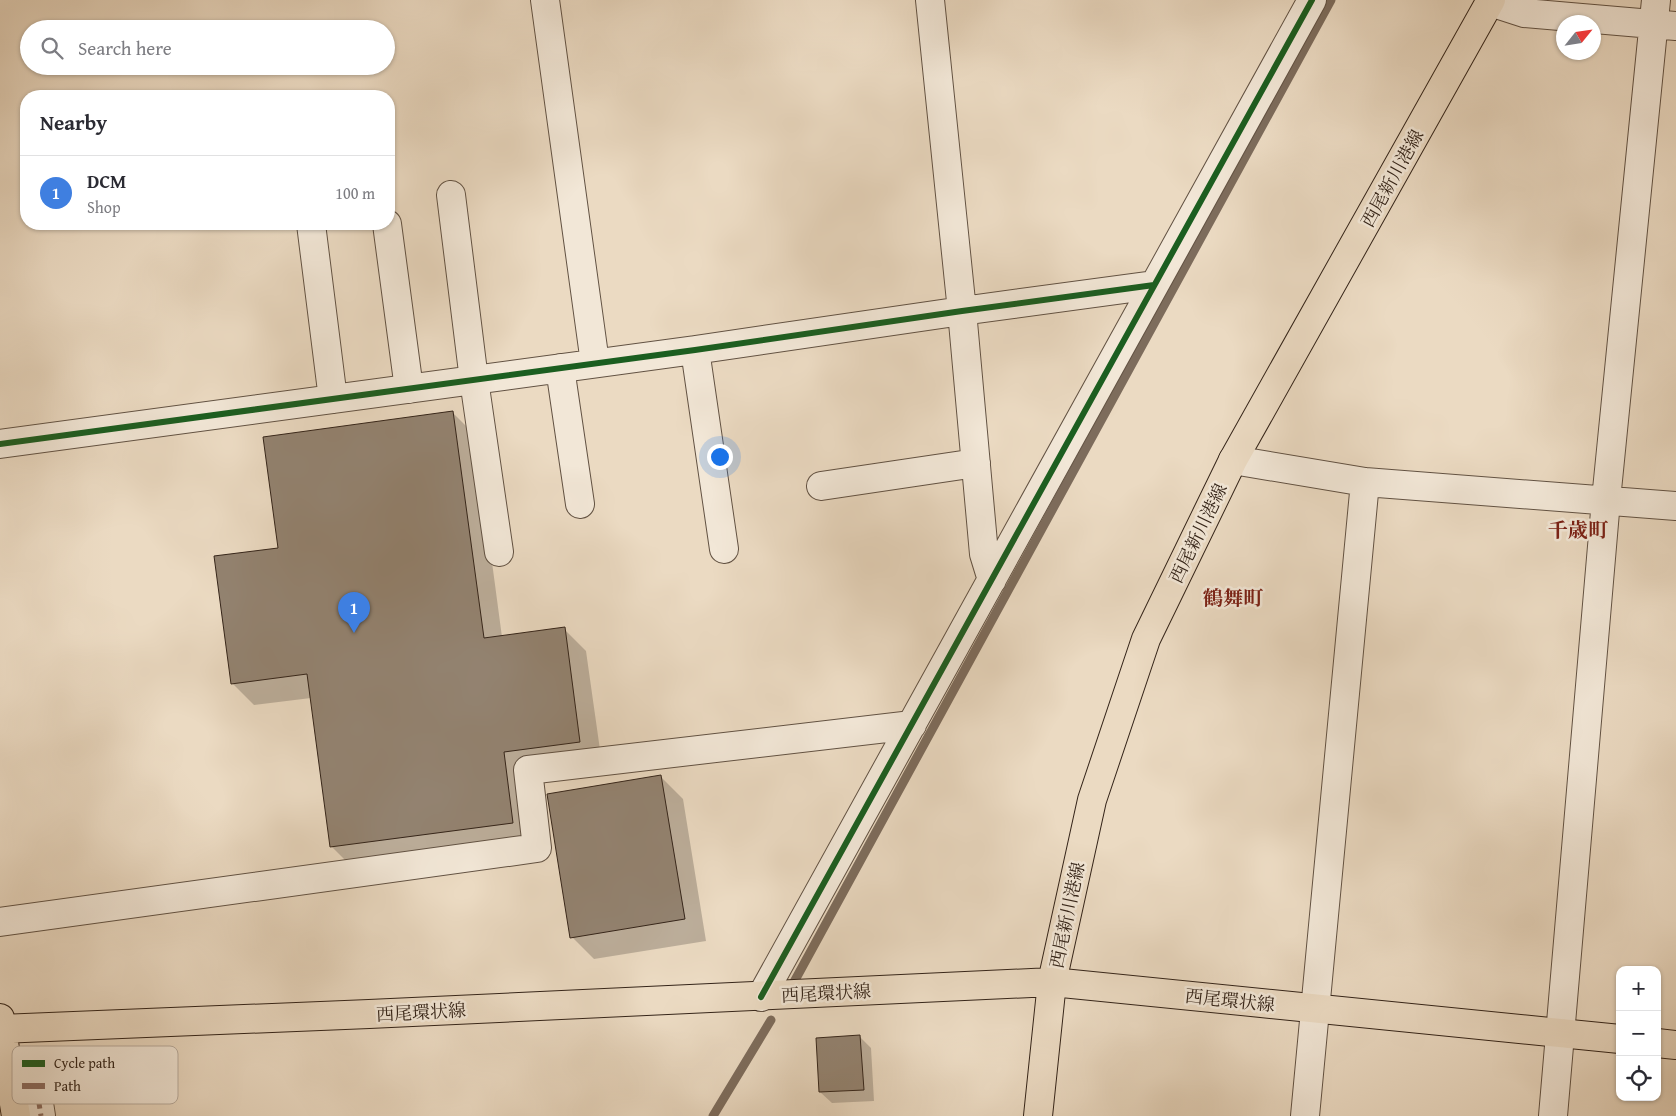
<!DOCTYPE html>
<html lang="en">
<head>
<meta charset="utf-8">
<style>
  :root { --surface:#fff; --page:#f2f2f3; --text:#2b2b33; --muted:#7c7c81; --line:#e1e1e2; --accent:#ea580c }
  body { margin:0; font-family:"Gentium Book Plus","Noto Serif JP",serif; background:var(--page); color:var(--text) }
  .controls { position:absolute; right:15px; bottom:15px; display:grid; overflow:hidden; border-radius:10px; box-shadow:0 1px 4px #0004 }
  .controls button { width:45px; height:45px; display:grid; place-items:center; padding:0; border:0; border-bottom:1px solid var(--line); background:var(--surface); color:var(--text); font:25px sans-serif }
  .compass { position:absolute; left:1556px; top:15px; width:45px; height:45px; border-radius:50%; background:var(--surface); box-shadow:0 1px 4px #0004; rotate:60deg }
  .you { position:absolute; left:719px; top:456px; width:18px; height:18px; margin:-12px; border:4px solid #fff; border-radius:50%; background:#1a73e8; box-shadow:0 0 0 8px #1a73e833 }
  .badge { display:grid; place-items:center; width:32px; height:32px; border-radius:50%; background:var(--accent); color:#fff; font-size:16px; font-weight:700 }
  .pin { position:absolute; translate:-50% -41px; filter:drop-shadow(0 1px 2px #0008) }
  .pin::after { content:''; position:absolute; top:26px; width:18px; height:15px; background:inherit; clip-path:polygon(0 0,100% 0,50% 100%) }
  .list { margin:0; padding:0; list-style:none }
  h2 { display:flex; justify-content:space-between; align-items:center; height:65px; margin:0; padding:0 20px; font-size:21px }
  h2 small { font-size:16px; font-weight:400; color:var(--muted) }
  .list li { display:grid; grid-template-columns:32px 1fr auto; gap:15px; align-items:center; box-sizing:border-box; height:75px; padding:0 20px; border-top:1px solid var(--line) }
  .list b { display:block; font-size:19px; white-space:nowrap }
  .list p { margin:0; font-size:16px; white-space:nowrap; color:var(--muted) }
  .list em { font-size:16px; font-style:normal; color:var(--muted) }
  .icon { flex:none; width:28px; height:28px; fill:none; stroke:currentColor; stroke-width:2; stroke-linecap:round; stroke-linejoin:round }
  .map { position:relative; flex:none; width:1676px; height:1116px; overflow:hidden }
  .search { position:absolute; background:var(--surface); box-shadow:0 1px 4px #0004; left:20px; top:20px; width:375px; height:55px; display:flex; align-items:center; gap:12px; box-sizing:border-box; padding:0 18px; border-radius:28px; color:var(--muted); font-size:19px }
  .panel { position:absolute; background:var(--surface); box-shadow:0 1px 4px #0004; left:20px; top:90px; width:375px; height:140px; border-radius:20px }
  .map>svg:first-child { display:block }
</style>
</head>
<body>
<div class="map">
<svg width="1676" height="1116" viewBox="0 0 1676 1116">
  <rect width="100%" height="100%" fill="#ebdac2"/>
  <filter id="stains"><feTurbulence type="fractalNoise" baseFrequency=".004" numOctaves="4"/><feColorMatrix values="0 0 0 0 .2 0 0 0 0 .09 0 0 0 0 .02 0 0 0 .5 -.17"/></filter>
  <radialGradient id="worn" r=".72"><stop offset=".6" stop-color="#630" stop-opacity="0"/><stop offset="1" stop-color="#630" stop-opacity=".3"/></radialGradient>
  <path fill="#0003" d="M453 413 475 435 502 637 564 629 586 651 602 764 525 773 535 844 353 868 331 846 311 698 254 705 232 683 279 549Z
    M661 777 683 799 706 941 594 959 572 937Z
    M860 1037 871 1048 874 1101 832 1103 820 1092Z"/>
  <g fill="none" stroke-linecap="round" stroke-linejoin="round">
    <path stroke="#7d6c5c" stroke-width="9" d="M794 982 1331 0
      M713 1116 771 1020"/>
  </g>
  <path fill="#938371" stroke="#342419" d="M453 411 484 638 565 627 580 742 504 752 513 823 330 847 307 674 231 684 214 556 278 548 263 437Z
    M661 775 685 919 570 938 547 794Z
    M860 1035 864 1090 819 1092 816 1038Z"/>
  <g fill="none" stroke-linecap="round" stroke-linejoin="round">
    <g stroke="#625243" stroke-width="30">
      <path id="minor" d="M545 0 595 363
        M930 0 962 311 984 554 992 580
        M1490 2 1524 13 1676 26
        M451 195 474 380 499 552
        M311 224 333 399
        M387 224 409 389
        M695 350 724 549
        M560 368 580 504
        M0 444 695 350 962 311 1154 285
        M1233 460 1365 482 1676 506
        M821 486 976 463
        M0 922 537 848 528 770 912 725
        M761 997 1312 0
        M36 1084 41 1116
        M1305 1116 1365 482
        M1553 1116 1606 500 1656 0"/>
    </g>
    <g stroke="#342419" stroke-width="30">
      <path id="major" d="M0 1018 16 1116
        M0 1029 369 1014 1052 982 1620 1039
        M1657 1043 1676 1045
        M1038 1116 1052 982 1092 800 1146 639 1233 460 1491 0"/>
    </g>
    <use href="#minor" stroke="#f2e7d7" stroke-width="28"/>
    <use href="#major" stroke="#ebdac2" stroke-width="28"/>
    <path stroke="#8d6e63" stroke-width="5" stroke-dasharray="10 5" stroke-linecap="butt" d="M36 1084 41 1116"/>
    <g stroke="#f2e7d7" stroke-width="9">
      <path id="cycleway" d="M0 444 695 350 962 311 1154 285
        M761 997 1312 0"/>
    </g>
    <use href="#cycleway" stroke="#1b5e20" stroke-width="6"/>
  </g>
  <g text-anchor="middle" dominant-baseline="central" stroke-width="5" stroke-linejoin="round" paint-order="stroke">
    <g font-size="18" fill="#342419" stroke="#f2e7d7">
      <text transform="translate(1392 178) rotate(-61)">西尾新川港線</text>
      <text transform="translate(1198 533) rotate(-64)">西尾新川港線</text>
      <text transform="translate(1067 915) rotate(-78)">西尾新川港線</text>
      <text transform="translate(826 993) rotate(-3)">西尾環状線</text>
      <text transform="translate(1230 1000) rotate(6)">西尾環状線</text>
      <text transform="translate(421 1012) rotate(-3)">西尾環状線</text>
    </g>
    <g font-size="20" font-weight="bold" fill="#7a1f14" stroke="#f2e7d7">
      <text x="1578" y="529">千歳町</text>
      <text x="1233" y="597">鶴舞町</text>
    </g>
  </g>
  <rect x="12" y="1046" width="166" height="58" rx="8" fill="#f2e7d7" stroke="#b9ac9e" stroke-width="1"/>
  <rect x="22" y="1060" width="23" height="7" fill="#1b5e20"/>
  <rect x="22" y="1083" width="23" height="6" fill="#8d6e63"/>
  <g font-size="14" fill="#342419">
    <text x="54" y="1068">Cycle path</text>
    <text x="54" y="1091">Path</text>
  </g>
  <rect width="100%" height="100%" filter="url(#stains)"/>
  <rect width="100%" height="100%" fill="url(#worn)"/>
</svg>
<div class="controls">
<button>+</button>
<button>−</button>
<button><svg class="icon" aria-label="locate" viewBox="0 0 24 24"><circle cx="12" cy="12" r="6"/><path d="M12 2v4M12 18v4M2 12h4M18 12h4"/></svg></button>
</div>
<svg class="compass" viewBox="-18 -18 36 36"><path d="M0-13l5 13h-10z" fill="#e53935"/><path d="M0 13l5-13h-10z" fill="#7c7c81"/></svg>
<div class="you"></div>
<div class="pin badge" style="left:354px;top:633px;background:#3f7fe0">1</div>
<div class="search"><svg class="icon" aria-label="search" viewBox="0 0 24 24"><circle cx="10" cy="10" r="6"/><path d="M15 15l6 6"/></svg>Search here</div>
<section class="panel">
<h2>Nearby<small></small></h2>
<ul class="list">
<li><span class="badge" style="background:#3f7fe0">1</span><div><b>DCM</b><p>Shop</p></div><em>100 m</em></li>
</ul>
</section>
</div>
</body>
</html>
